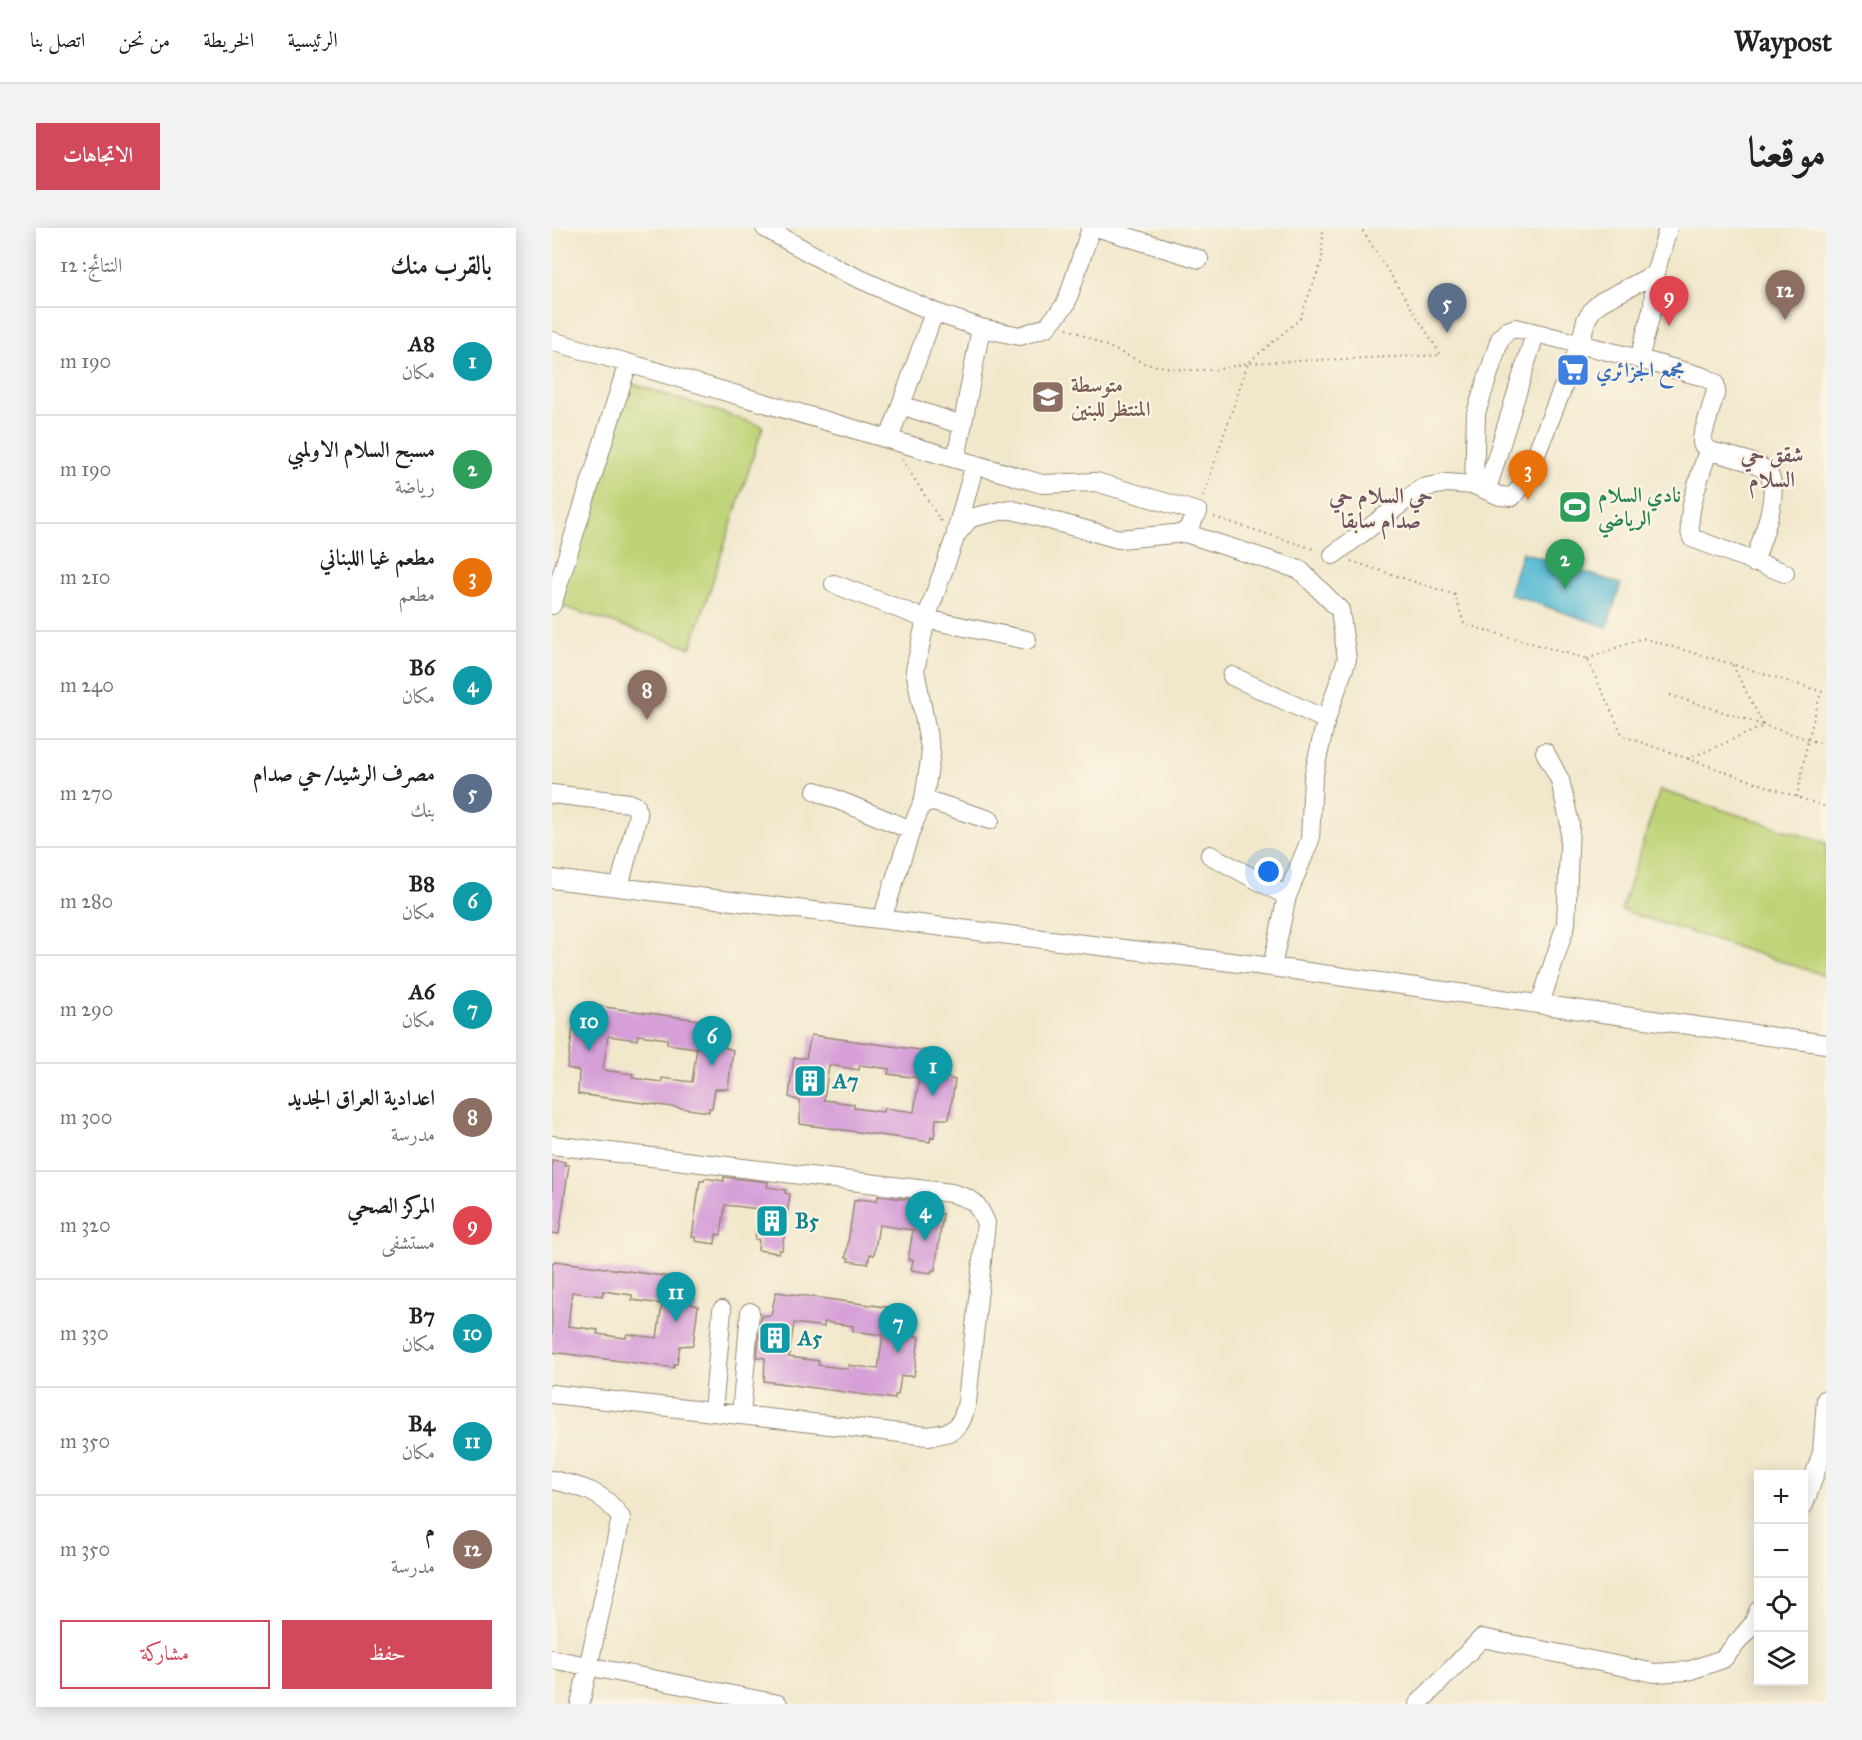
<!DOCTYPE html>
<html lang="ar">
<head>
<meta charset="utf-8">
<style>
  :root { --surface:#fff; --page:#f2f2f2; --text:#222; --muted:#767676; --line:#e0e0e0; --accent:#d1495b }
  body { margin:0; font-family:"IM FELL Great Primer",Amiri,serif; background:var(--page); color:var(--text); direction:rtl }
  .controls { position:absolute; right:18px; bottom:18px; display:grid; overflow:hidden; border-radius:0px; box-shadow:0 3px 15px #0003 }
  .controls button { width:54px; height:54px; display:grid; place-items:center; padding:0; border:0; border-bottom:2px solid var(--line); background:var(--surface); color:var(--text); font:30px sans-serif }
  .you { position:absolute; left:717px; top:644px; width:21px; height:21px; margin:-15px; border:4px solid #fff; border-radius:50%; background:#1a73e8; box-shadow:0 0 0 9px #1a73e833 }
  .badge { display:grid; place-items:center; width:39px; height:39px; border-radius:50%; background:var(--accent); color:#fff; font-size:20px; font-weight:700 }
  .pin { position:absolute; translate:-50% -50px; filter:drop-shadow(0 2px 3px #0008) }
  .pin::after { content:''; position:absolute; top:32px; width:21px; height:18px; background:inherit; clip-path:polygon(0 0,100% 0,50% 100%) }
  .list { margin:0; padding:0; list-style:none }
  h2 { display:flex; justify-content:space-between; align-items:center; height:78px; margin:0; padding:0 24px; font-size:26px }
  h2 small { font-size:20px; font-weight:400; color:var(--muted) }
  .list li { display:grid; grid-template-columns:39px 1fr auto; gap:18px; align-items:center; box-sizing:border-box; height:108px; padding:0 24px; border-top:2px solid var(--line) }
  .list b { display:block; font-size:22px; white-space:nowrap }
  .list p { margin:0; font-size:20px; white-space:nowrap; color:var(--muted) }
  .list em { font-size:20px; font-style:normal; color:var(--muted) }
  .actions { display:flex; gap:12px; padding:18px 24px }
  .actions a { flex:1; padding:14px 0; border:2px solid var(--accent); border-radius:0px; text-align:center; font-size:21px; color:var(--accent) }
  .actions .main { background:var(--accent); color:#fff }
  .icon { flex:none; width:33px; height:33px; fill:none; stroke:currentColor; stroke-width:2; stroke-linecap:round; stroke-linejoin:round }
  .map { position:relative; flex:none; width:1274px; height:1476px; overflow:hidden; direction:ltr; border-radius:0px }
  header { display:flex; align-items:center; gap:36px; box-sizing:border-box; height:84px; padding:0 30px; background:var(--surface); border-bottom:2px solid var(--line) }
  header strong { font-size:28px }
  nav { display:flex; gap:33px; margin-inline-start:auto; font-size:21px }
  .intro { display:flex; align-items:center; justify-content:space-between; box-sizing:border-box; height:144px; padding:0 36px }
  h1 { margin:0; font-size:42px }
  .button { padding:15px 27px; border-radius:0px; background:var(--accent); color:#fff; font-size:21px; font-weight:700 }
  main { display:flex; gap:36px; padding:0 36px }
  aside { flex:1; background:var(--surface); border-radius:0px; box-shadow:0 3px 15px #0003 }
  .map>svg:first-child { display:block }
</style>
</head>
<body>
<header>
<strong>Waypost</strong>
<nav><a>الرئيسية</a><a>الخريطة</a><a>من نحن</a><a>اتصل بنا</a></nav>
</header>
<div class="intro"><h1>موقعنا</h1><a class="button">الاتجاهات</a></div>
<main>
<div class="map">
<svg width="1274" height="1476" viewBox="0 0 1274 1476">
  <rect width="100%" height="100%" fill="#fcf5e5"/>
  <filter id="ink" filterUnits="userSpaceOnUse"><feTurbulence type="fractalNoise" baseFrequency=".0167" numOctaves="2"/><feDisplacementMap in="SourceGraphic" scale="12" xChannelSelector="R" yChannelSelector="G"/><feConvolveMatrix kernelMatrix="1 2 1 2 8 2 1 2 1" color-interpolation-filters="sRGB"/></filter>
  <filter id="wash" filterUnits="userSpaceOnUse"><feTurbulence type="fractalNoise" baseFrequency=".008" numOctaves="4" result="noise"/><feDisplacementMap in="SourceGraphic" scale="24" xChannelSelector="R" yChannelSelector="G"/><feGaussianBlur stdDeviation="1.35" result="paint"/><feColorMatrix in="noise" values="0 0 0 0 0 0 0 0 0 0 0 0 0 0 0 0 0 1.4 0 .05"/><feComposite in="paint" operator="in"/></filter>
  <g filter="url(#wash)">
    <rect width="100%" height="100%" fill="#f1e8cc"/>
    <path fill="#bed376" stroke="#7c7e4a" stroke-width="1.5" d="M75 154 211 198 139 420 3 376Z
      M1108 562 1274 615V748L1069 682Z"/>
    <path fill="#56bad4" stroke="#487279" stroke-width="1.5" d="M970 324 1069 356 1055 399 957 366Z"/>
    <g id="blocks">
      <path fill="#d69fd8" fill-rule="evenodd" d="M38 777 169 795 168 799H171L169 818 181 822 176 861H163L160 880H157V884L26 866 27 843 15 840 21 801 32 800ZM86 807 115 811V816L145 820 140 854 110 850V854L80 850 81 846 51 842 56 808 85 812Z
        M259 807 390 825V829H393L390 848 403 852 397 891H384L382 910 379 909 378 914 248 896V873L237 869 242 830H254ZM277 837 307 842 308 837 323 839 337 841 336 846 367 850 362 884 332 880 331 884 316 882 302 880V876L272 872Z
        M0 932 13 934 12 937H17L7 1006 0 1005Z
        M172 949 216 954 215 959 234 962 233 965 238 966 230 1022H227L226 1025 206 1022 207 1012 203 1011 207 981 173 977 169 1007 164 1006 163 1016 143 1013V1009H140L148 953H152L153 950 172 953Z
        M326 968 370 973 369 980 387 982V985L391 986 383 1042H380V1045L359 1042 361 1032H356L361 1002 327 997 322 1027 318 1026 316 1036 296 1033 297 1030 294 1029 302 973H306V971L325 973Z
        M3 1033 133 1051V1055L136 1056 133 1074 146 1078 141 1117 128 1118 125 1136H122V1140L0 1124V1037ZM51 1063 80 1067V1072L110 1076 105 1110 75 1106 74 1110 59 1108 45 1106 46 1102 16 1098 20 1064 50 1068Z
        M224 1064 355 1082 354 1086H357L355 1105 367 1109 362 1148H349L346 1167H343V1171L212 1153 213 1130 205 1129 209 1088 219 1087ZM272 1094 301 1098V1103L331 1107 326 1141 296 1137V1141L282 1139 266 1137 267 1133 237 1129 242 1095 272 1099Z"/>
    </g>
  </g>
  <g filter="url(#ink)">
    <use href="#blocks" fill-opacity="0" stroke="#968975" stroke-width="1.5"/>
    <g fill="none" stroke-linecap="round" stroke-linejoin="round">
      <g stroke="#968975" stroke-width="20">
        <path id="minor" d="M213 0 290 43 382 84 429 100 468 108 495 99 514 76 539 0
          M547 0 647 31
          M0 113 490 256 544 254 646 284 633 305
          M1087 131 1101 78 1103 46
          M349 177 410 197
          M337 211 382 84
          M1156 222C1150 244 1131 290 1140 310L1233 345
          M404 231 429 100
          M922 257 924 185 948 111 955 103 964 100 1087 131 1152 149 1163 155 1164 163 1150 210V216L1156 222C1173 228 1199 231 1213 242 1233 258 1208 314 1202 335
          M935 261 983 106
          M404 304 423 236
          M781 327 870 260 895 255 922 257 948 268 960 269 972 256 1028 117 1034 92 1041 81 1049 74 1103 46 1116 0
          M282 356 374 391 475 412
          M0 377 76 135
          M680 448 774 492
          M264 563 359 602
          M0 566 77 575 84 578 86 587 67 659
          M372 571 438 592
          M658 627 735 668
          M0 651 720 739 1274 816
          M330 691 359 602 372 571 379 525 363 442 374 391 404 307 418 290 457 281 567 311 633 305 748 342 788 382 795 431 774 492 761 550 758 612 735 668 720 739
          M988 776 1014 696 1018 596 1008 552 993 524
          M0 917 399 965C421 971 425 973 434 995L415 1174C409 1201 403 1205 376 1208L0 1166
          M161 1184 170 1082
          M189 1187 198 1084
          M0 1252C28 1258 53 1264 69 1290L28 1476
          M1252 1277 1270 1225 1274 1171
          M0 1431 226 1476
          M866 1476 930 1410 1103 1445 1136 1443 1171 1431 1201 1396 1206 1383"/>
      </g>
      <path stroke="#968975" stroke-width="2" stroke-dasharray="1.5 4.5" stroke-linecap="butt" d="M515 100 594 136 632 142H663L696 135 748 91 770 32 771 0
        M350 231 390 295
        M651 269 696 135 889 127 809 0
        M662 289 765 322
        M799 333 903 367 912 396 1035 431 1071 508 1274 579
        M1035 431 1090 410 1180 436
        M1118 467 1274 517
        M1136 531 1212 498 1180 436 1274 465
        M1245 569 1256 512 1269 464"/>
      <use href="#minor" stroke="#fff" stroke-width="18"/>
    </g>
  </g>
  <defs>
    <g id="supermarket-square" transform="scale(1.725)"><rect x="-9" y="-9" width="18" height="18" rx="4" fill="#3f7fe0" stroke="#fcf5e5"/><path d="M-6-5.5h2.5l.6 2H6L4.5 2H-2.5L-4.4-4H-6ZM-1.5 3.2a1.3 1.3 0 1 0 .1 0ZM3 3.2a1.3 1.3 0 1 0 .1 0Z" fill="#fff"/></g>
    <g id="school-square" transform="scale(1.725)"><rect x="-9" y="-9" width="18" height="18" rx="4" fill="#8d6e63" stroke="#fcf5e5"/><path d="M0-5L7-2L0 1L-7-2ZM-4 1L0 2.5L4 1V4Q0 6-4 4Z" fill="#fff"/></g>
    <g id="stadium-square" transform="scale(1.725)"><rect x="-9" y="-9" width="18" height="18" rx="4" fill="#2e9e5b" stroke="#fcf5e5"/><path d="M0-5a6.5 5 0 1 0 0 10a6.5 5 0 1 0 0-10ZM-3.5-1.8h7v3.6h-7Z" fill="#fff"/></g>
    <g id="building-square" transform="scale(1.725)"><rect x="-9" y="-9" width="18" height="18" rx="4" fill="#0f9aa8" stroke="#fcf5e5"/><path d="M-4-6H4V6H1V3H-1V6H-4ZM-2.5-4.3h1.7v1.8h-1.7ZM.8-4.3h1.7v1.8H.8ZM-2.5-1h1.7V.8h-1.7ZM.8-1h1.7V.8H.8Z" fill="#fff"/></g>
  </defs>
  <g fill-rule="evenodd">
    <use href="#supermarket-square" x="1021" y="142"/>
    <use href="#school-square" x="496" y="169"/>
    <use href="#stadium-square" x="1023" y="279"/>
    <use href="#building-square" x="258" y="853"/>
    <use href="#building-square" x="220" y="993"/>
    <use href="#building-square" x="223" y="1110"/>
  </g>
  <g text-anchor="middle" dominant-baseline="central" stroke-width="4.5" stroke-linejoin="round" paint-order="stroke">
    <g font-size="21" font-weight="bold" fill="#366cbe" stroke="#fcf5e5" text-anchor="start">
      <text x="1044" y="142">مجمع الجزائري</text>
    </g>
    <g font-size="21" font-weight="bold" fill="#785e54" stroke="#fcf5e5" text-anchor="start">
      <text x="519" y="157">متوسطة<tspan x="519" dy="24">المنتظر للبنين</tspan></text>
    </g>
    <g font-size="21" font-weight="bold" fill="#27864d" stroke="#fcf5e5" text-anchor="start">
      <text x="1046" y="267">نادي السلام<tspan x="1046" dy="24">الرياضي</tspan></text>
    </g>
    <g font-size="21" font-weight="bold" fill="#0d838f" stroke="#fcf5e5" text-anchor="start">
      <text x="281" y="853">A7</text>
      <text x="243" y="993">B5</text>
      <text x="246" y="1110">A5</text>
    </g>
    <g font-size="22" font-weight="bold" fill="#71535f" stroke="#fcf5e5">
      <text x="1220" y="226">شقق حي<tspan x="1220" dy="25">السلام</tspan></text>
      <text x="829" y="267">حي السلام حي<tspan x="829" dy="25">صدام سابقا</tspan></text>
    </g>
  </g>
</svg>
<div class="controls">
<button>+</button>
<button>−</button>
<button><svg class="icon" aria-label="locate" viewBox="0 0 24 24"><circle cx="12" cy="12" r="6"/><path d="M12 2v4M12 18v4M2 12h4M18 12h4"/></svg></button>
<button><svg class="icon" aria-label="layers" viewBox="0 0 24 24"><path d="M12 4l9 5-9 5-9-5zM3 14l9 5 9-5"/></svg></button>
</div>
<div class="you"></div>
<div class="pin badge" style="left:381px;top:868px;background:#0f9aa8">1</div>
<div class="pin badge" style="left:1013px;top:361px;background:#2e9e5b">2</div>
<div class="pin badge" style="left:976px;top:272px;background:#e8710a">3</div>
<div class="pin badge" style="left:373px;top:1013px;background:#0f9aa8">4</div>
<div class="pin badge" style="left:895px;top:105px;background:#5c6f8a">5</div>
<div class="pin badge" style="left:160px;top:838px;background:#0f9aa8">6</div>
<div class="pin badge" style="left:346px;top:1125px;background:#0f9aa8">7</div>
<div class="pin badge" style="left:95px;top:492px;background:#8d6e63">8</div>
<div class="pin badge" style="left:1117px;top:98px;background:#e0444e">9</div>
<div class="pin badge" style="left:37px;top:823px;background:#0f9aa8">10</div>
<div class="pin badge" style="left:124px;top:1094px;background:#0f9aa8">11</div>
<div class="pin badge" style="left:1233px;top:92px;background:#8d6e63">12</div>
</div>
<aside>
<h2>بالقرب منك<small>النتائج: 12</small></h2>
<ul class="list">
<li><span class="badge" style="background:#0f9aa8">1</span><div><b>A8</b><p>مكان</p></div><em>190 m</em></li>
<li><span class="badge" style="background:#2e9e5b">2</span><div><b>مسبح السلام الاولمبي</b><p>رياضة</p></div><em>190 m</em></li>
<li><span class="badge" style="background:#e8710a">3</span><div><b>مطعم غيا اللبناني</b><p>مطعم</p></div><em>210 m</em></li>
<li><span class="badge" style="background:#0f9aa8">4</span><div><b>B6</b><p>مكان</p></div><em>240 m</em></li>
<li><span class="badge" style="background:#5c6f8a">5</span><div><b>مصرف الرشيد/ حي صدام</b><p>بنك</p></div><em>270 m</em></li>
<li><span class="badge" style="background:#0f9aa8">6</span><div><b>B8</b><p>مكان</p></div><em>280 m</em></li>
<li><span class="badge" style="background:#0f9aa8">7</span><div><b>A6</b><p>مكان</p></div><em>290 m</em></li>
<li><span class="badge" style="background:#8d6e63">8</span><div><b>اعدادية العراق الجديد</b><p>مدرسة</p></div><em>300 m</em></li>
<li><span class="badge" style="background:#e0444e">9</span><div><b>المركز الصحي</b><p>مستشفى</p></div><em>320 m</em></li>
<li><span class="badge" style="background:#0f9aa8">10</span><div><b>B7</b><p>مكان</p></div><em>330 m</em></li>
<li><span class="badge" style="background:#0f9aa8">11</span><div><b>B4</b><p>مكان</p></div><em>350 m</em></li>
<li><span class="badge" style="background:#8d6e63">12</span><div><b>م</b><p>مدرسة</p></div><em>350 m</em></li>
</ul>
<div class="actions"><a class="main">حفظ</a><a>مشاركة</a></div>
</aside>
</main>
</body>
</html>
